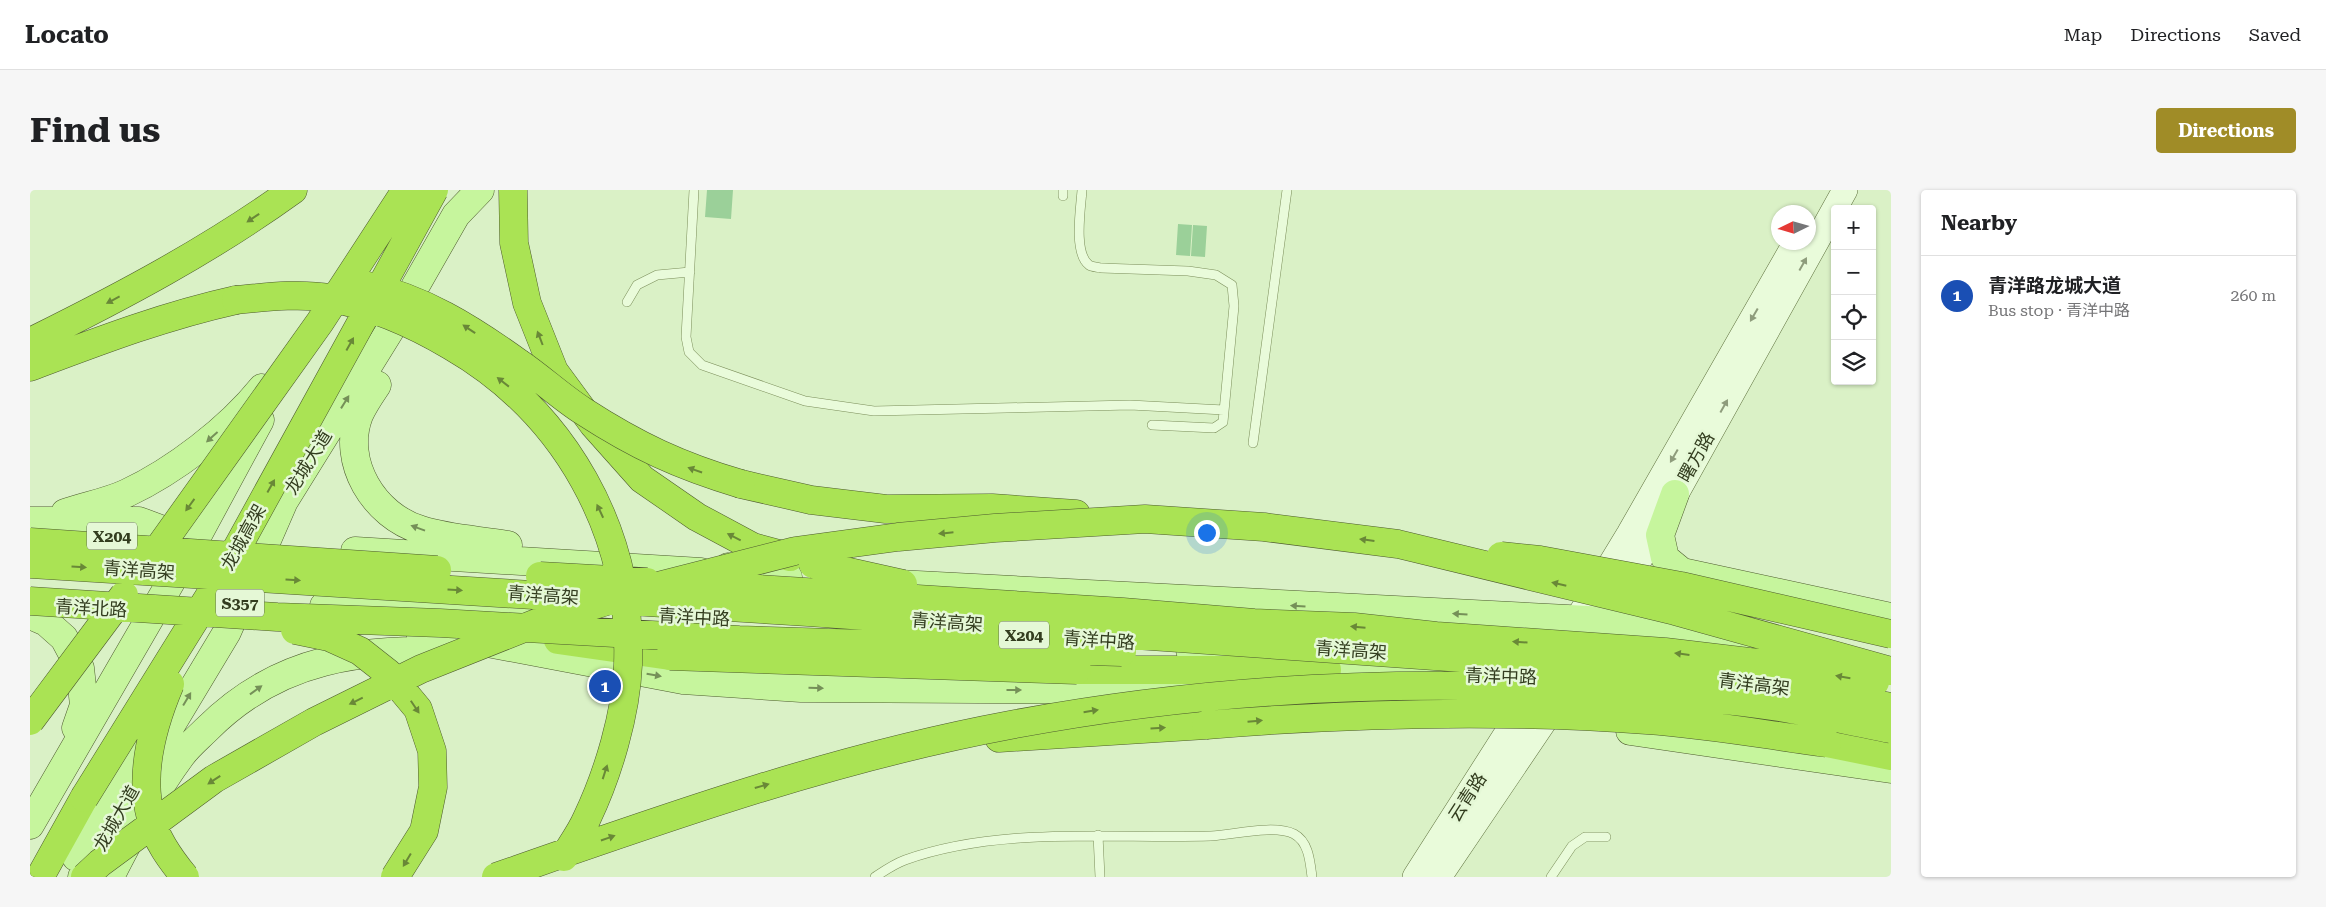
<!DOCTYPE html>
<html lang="en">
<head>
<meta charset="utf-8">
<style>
  :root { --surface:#fff; --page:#f6f6f6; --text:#202124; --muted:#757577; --line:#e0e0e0; --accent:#a08c27 }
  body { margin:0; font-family:"Roboto Serif","Noto Sans SC",serif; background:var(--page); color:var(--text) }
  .controls { position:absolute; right:15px; top:15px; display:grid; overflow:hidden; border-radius:5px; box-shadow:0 1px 4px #0004 }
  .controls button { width:45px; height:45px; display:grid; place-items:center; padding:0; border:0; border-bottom:1px solid var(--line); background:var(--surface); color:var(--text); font:25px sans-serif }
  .compass { position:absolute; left:1741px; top:15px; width:45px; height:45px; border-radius:50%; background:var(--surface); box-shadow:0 1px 4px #0004; rotate:265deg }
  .you { position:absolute; left:1176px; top:342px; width:18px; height:18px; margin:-12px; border:4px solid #fff; border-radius:50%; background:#1a73e8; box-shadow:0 0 0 8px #1a73e833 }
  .badge { display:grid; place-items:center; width:32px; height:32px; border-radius:50%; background:var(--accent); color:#fff; font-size:16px; font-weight:700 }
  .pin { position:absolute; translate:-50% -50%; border:2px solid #fff; box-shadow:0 1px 5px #0006 }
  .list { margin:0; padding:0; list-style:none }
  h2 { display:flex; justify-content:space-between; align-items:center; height:65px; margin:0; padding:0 20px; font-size:21px }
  h2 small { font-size:16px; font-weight:400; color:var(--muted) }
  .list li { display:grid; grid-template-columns:32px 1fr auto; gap:15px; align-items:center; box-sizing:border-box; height:80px; padding:0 20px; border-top:1px solid var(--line) }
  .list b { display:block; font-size:19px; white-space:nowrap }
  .list p { margin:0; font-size:16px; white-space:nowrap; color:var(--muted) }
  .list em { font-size:16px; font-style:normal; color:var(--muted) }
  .icon { flex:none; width:28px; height:28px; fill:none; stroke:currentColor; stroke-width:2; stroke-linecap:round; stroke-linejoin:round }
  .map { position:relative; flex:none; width:1861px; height:687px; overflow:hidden; border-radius:5px }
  header { display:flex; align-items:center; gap:30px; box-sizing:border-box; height:70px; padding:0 25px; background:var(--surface); border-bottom:1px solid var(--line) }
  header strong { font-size:24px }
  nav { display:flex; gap:28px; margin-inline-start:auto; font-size:18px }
  .intro { display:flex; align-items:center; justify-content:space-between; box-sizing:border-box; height:120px; padding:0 30px }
  h1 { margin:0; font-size:35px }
  .button { padding:12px 22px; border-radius:5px; background:var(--accent); color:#fff; font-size:18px; font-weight:700 }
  main { display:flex; gap:30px; padding:0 30px }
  aside { flex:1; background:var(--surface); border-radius:5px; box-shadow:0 1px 4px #0004 }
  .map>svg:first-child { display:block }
</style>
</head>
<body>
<header>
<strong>Locato</strong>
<nav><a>Map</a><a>Directions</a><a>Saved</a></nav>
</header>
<div class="intro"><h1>Find us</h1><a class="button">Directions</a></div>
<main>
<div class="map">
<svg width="1861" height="687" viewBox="0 0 1861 687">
  <rect width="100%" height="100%" fill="#daf1c6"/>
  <path fill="#9bd099" d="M677 0H703L701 29 675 27Z
    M1148 34 1162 35 1160 66 1146 65Z
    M1163 35 1177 36 1175 67 1161 66Z"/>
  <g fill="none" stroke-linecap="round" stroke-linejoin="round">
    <g stroke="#7b8e5a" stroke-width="10">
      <path id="lane" d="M664 0 656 147 659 162 672 175 775 211 844 221 1100 215 1194 220
        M1052 0C1051 17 1043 63 1059 75 1062 77 1067 77 1071 78L1158 81 1186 85 1202 95 1204 116 1193 232 1184 238 1122 235
        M1033 6V0
        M597 112 607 95 627 85 660 82
        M1223 253 1257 0
        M1068 645 1070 687
        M845 687C854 681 864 674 875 670 970 636 1081 649 1181 646 1203 645 1244 634 1264 644 1279 652 1280 672 1282 687
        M1521 687 1542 656 1555 647H1576"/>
    </g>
    <g stroke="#5e703d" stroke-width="26">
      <path id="secondary" d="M1591 403 1815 0
        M1537 446 1599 344 1766 52
        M1385 687 1498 510
        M1409 687 1528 511"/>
    </g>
    <g stroke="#4e5b2f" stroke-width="29">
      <path id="primary" d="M347 195C341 204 334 214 329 225 311 272 344 326 391 340 419 349 450 350 478 355
        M1645 304 1630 345 1635 368 1652 382 1861 427
        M35 323C55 316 78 312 97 303 144 281 199 239 232 198
        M0 331H109L160 350
        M325 361 671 382
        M698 377 758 387
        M849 393 1577 431 1723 452
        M294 416 538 422
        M0 425 16 432 34 448 50 478 54 515 46 538
        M389 440 653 490 771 498 1151 500
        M1160 460 1297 480 1415 484
        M1651 519 1736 529 1809 543
        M1600 541 1861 579
        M0 635 164 352 230 230
        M46 667 54 644 112 536
        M52 687 72 650 197 442 254 311 362 137 426 25 450 0
        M80 687C101 646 123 604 151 566 158 556 168 548 177 539 250 466 331 459 429 461"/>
    </g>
    <g stroke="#4e5b2f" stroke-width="29">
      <path id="highway" d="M483 0 484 53 497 113 524 181 563 234 612 289 667 327 723 357 760 367
        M0 152C91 107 180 60 263 0
        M0 177C69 151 134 126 206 110
        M711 294 781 310 856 319 962 318 1046 324
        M528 450 640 466
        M1047 480H1297
        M969 548 1176 535
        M1797 553 1861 566
        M10 687 54 608"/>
    </g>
    <use href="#lane" stroke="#e9fbda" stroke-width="9"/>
    <use href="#secondary" stroke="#e9fbda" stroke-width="25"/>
    <use href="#primary" stroke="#c6f59d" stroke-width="28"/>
    <use href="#highway" stroke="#aae354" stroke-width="28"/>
    <g stroke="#4e5b2f" stroke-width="29" stroke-linecap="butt">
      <path id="highway-bridge" d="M334 95C394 109 439 137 489 173 511 188 531 207 553 221 607 256 650 276 711 294
        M206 110C237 107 269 103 300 108 343 116 384 134 421 156 535 222 603 342 598 475 596 524 578 584 557 628 551 642 542 654 534 667
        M0 352 407 380
        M1471 366 1510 370 1651 396 1861 444
        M118 373 290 132 376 0
        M0 374 778 422 1633 482 1750 496 1861 517
        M783 374 873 394
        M510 386 617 392
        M665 395 1093 422 1224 433 1324 437 1406 446 1635 462 1753 476 1845 492
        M0 411 247 427 410 433 709 450 1092 462
        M265 440 299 447 330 461 358 483 388 519 402 561 403 597 394 641 365 687
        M640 466 1047 480
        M140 494C123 534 109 585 121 628 126 650 141 670 155 687
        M0 531 94 405
        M1176 535C1323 523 1470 519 1617 530 1677 534 1737 545 1797 553
        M54 608 190 389 404 0
        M55 687 70 673 184 589 284 532 391 479 509 432 616 399 765 361 868 347 965 338 1115 329 1234 337 1368 354 1645 421 1861 481
        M466 687C635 628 803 568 980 535 1170 499 1363 489 1556 500 1620 503 1685 507 1749 517 1786 523 1824 532 1861 539"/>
    </g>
    <use href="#highway-bridge" stroke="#aae354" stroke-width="28"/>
  </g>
  <defs><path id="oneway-solid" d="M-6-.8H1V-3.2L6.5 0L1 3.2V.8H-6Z" transform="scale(1.25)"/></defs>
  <g fill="#698837">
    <use href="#oneway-solid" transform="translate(223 28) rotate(146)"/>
    <use href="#oneway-solid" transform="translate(83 110) rotate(152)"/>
    <use href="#oneway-solid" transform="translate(439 139) rotate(-146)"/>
    <use href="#oneway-solid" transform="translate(510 148) rotate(-111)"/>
    <use href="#oneway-solid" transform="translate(320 154) rotate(-61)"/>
    <use href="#oneway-solid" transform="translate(473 192) rotate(-142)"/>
    <use href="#oneway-solid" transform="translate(665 280) rotate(-161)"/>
    <use href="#oneway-solid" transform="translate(241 296) rotate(-61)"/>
    <use href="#oneway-solid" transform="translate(160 315) rotate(126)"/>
    <use href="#oneway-solid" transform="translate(570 321) rotate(-115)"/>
    <use href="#oneway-solid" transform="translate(916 343) rotate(174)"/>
    <use href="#oneway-solid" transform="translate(704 347) rotate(-153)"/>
    <use href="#oneway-solid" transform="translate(1337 350) rotate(-173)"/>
    <use href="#oneway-solid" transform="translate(49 377) rotate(4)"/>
    <use href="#oneway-solid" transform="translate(263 390) rotate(4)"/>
    <use href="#oneway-solid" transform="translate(1529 394) rotate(-167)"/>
    <use href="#oneway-solid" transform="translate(425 400) rotate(4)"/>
    <use href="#oneway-solid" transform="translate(1328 437) rotate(-175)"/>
    <use href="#oneway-solid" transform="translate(1490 452) rotate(-176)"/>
    <use href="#oneway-solid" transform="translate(1652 464) rotate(-173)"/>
    <use href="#oneway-solid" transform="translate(1813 487) rotate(-170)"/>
    <use href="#oneway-solid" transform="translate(326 511) rotate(154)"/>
    <use href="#oneway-solid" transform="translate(385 517) rotate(56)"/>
    <use href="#oneway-solid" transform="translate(1061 521) rotate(-9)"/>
    <use href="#oneway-solid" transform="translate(1225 531) rotate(-5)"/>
    <use href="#oneway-solid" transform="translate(1128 538) rotate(-3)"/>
    <use href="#oneway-solid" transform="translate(575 582) rotate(-72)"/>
    <use href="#oneway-solid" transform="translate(184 590) rotate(147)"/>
    <use href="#oneway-solid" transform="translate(732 596) rotate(-16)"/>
    <use href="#oneway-solid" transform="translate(578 648) rotate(-19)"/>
    <use href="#oneway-solid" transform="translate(377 670) rotate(121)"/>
  </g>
  <g fill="#8e9c7c">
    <use href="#oneway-solid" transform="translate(1773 74) rotate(-61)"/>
    <use href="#oneway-solid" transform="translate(1724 125) rotate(120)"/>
    <use href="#oneway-solid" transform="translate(1694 216) rotate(-61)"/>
    <use href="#oneway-solid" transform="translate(1644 266) rotate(120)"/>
  </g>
  <g fill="#759058">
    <use href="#oneway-solid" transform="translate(315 212) rotate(-58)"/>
    <use href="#oneway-solid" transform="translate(182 247) rotate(138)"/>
    <use href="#oneway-solid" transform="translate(388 338) rotate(-160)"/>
    <use href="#oneway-solid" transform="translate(1268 416) rotate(-177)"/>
    <use href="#oneway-solid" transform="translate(1430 424) rotate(-177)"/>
    <use href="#oneway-solid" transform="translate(624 485) rotate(10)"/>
    <use href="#oneway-solid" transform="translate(786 498) rotate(1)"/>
    <use href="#oneway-solid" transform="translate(226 500) rotate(-36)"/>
    <use href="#oneway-solid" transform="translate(984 500)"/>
    <use href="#oneway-solid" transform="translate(157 509) rotate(-59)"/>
  </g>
  <g text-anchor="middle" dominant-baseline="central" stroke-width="5" stroke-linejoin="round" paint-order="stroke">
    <g fill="#e5f8d6" stroke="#687556" stroke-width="1">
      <rect x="57" y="332.5" width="50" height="27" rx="4"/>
      <rect x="186" y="399.5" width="48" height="27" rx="4"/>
      <rect x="969" y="431.5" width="50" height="27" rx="4"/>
    </g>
    <g font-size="16" font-weight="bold" fill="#333d1f">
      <text x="82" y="346">X204</text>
      <text x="210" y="413">S357</text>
      <text x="994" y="445">X204</text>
    </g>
    <g font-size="18" fill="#333d1f" stroke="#e5f8d6">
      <text transform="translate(1666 267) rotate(-61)">曙方路</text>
      <text transform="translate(278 272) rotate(-58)">龙城大道</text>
      <text transform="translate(213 347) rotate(-61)">龙城高架</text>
      <text transform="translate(109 380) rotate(4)">青洋高架</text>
      <text transform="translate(513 405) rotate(4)">青洋高架</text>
      <text transform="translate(61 418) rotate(3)">青洋北路</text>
      <text transform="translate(664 427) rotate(3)">青洋中路</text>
      <text transform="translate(917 432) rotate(4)">青洋高架</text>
      <text transform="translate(1069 450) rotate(4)">青洋中路</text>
      <text transform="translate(1321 460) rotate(4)">青洋高架</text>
      <text transform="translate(1471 486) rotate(2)">青洋中路</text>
      <text transform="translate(1724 494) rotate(7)">青洋高架</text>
      <text transform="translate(1437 607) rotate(-57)">云青路</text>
      <text transform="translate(86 628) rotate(-60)">龙城大道</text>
    </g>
  </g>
</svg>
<div class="controls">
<button>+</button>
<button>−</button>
<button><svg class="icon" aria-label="locate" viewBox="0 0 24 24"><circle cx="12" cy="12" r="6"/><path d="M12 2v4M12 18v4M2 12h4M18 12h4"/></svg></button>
<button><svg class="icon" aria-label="layers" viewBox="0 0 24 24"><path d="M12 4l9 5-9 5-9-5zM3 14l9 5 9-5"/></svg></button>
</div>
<svg class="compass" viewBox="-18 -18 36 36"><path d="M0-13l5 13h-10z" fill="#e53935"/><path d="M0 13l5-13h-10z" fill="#757577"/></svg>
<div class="you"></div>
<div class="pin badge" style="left:575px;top:496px;background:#1a4fb4">1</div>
</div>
<aside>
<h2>Nearby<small></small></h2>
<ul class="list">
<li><span class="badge" style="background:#1a4fb4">1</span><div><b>青洋路龙城大道</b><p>Bus stop · 青洋中路</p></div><em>260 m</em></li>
</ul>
</aside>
</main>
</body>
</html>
